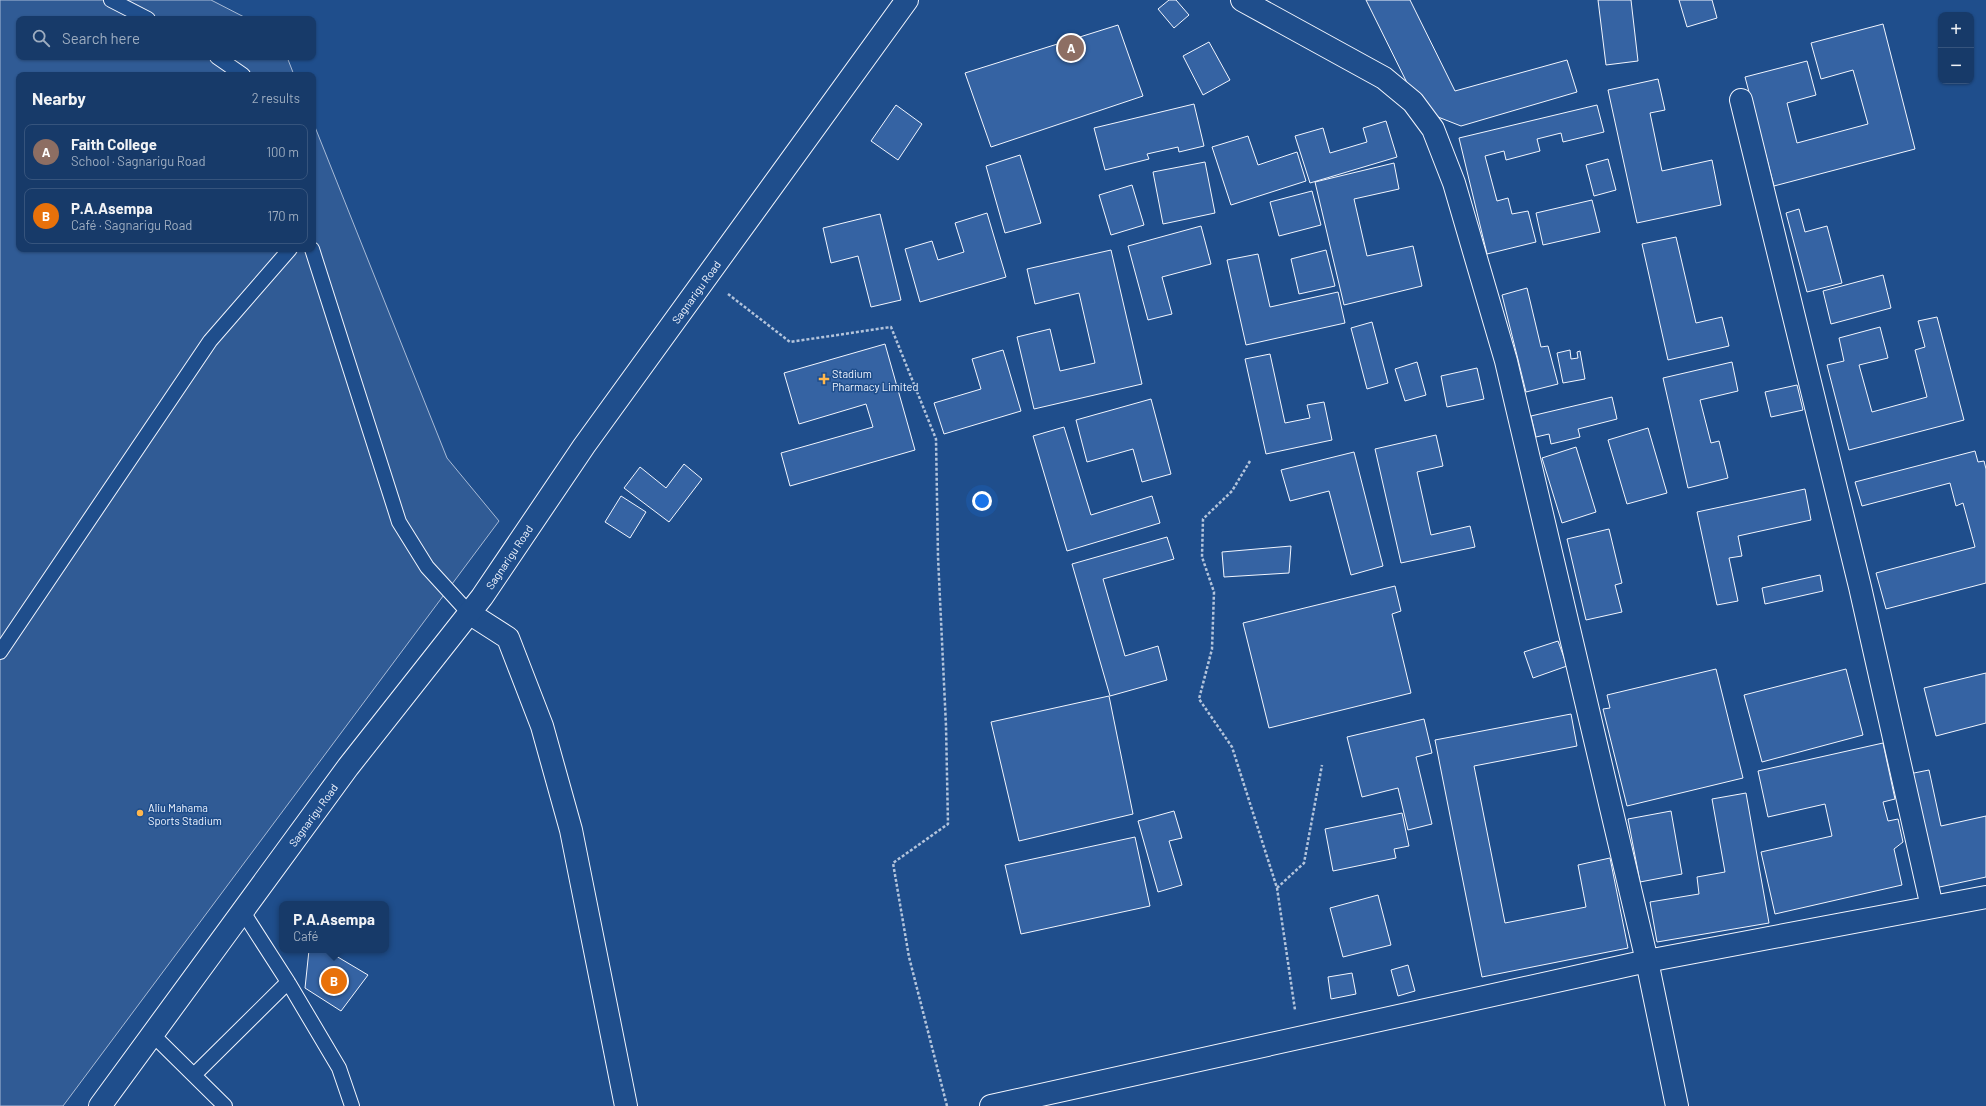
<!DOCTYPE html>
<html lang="en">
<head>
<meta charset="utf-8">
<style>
  :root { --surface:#173a69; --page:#20416f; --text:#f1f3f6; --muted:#9eadc0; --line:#36547d; --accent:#bca0f2 }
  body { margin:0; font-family:Barlow,sans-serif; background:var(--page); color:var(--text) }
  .controls { position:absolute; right:12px; top:12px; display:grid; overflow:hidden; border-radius:8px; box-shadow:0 1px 3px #0004 }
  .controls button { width:36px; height:36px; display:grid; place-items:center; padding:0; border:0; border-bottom:1px solid var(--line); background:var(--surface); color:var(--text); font:20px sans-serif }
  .you { position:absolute; left:982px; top:501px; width:14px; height:14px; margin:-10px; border:3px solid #fff; border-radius:50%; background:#1a73e8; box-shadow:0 0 0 6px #1a73e833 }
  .badge { display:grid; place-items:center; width:26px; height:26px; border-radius:50%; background:var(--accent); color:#fff; font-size:13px; font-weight:700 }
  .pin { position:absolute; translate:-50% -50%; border:2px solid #fff; box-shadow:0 1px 4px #0006 }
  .popup { position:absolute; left:279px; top:901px; width:110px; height:52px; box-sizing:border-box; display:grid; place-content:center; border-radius:8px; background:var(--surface); filter:drop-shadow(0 1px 3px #0005); font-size:13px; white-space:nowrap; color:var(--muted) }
  .popup b { font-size:15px; color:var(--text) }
  .popup::after { content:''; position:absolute; left:50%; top:100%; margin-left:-8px; border:8px solid transparent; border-top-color:var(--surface) }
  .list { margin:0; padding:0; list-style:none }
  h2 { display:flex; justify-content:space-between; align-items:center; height:52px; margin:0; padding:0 16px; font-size:17px }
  h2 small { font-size:13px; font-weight:400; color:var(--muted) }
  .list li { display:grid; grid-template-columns:26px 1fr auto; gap:12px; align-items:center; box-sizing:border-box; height:56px; margin:0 8px 8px; padding:0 8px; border:1px solid var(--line); border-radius:8px }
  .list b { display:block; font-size:15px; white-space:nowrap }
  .list p { margin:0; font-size:13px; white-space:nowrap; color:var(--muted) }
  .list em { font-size:13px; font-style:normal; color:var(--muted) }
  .icon { flex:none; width:22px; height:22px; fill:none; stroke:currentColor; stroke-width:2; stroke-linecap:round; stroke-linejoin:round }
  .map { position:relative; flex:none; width:1986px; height:1106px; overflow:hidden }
  .search { position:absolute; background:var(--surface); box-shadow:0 1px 3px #0004; left:16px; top:16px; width:300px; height:44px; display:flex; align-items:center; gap:10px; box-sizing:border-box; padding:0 14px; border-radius:8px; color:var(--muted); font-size:15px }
  .panel { position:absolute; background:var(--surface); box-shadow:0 1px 3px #0004; left:16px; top:72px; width:300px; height:180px; border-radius:8px }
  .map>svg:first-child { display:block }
</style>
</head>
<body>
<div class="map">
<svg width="1986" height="1106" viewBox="0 0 1986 1106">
  <rect width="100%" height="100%" fill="#1f4e8c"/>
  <path fill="#305b95" stroke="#a8bbd7" d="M0 0H211L248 19H19V57H287L294 75H19V249H313V122L447 458 499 521 63 1106H0Z"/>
  <path fill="#3563a3" stroke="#f2f6ff" d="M1169 0H1176L1189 15 1174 28 1158 9Z
    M1366 0H1410L1455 91 1567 60 1577 92 1461 126 1438 117 1419 107Z
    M1598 0H1631L1638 61 1606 65Z
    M1679 0H1712L1717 18 1687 27Z
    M1883 24 1915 149 1774 186 1745 77 1807 61 1816 95 1787 103 1797 143 1868 124 1853 70 1821 79 1811 43Z
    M1118 25 1143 96 991 147 965 73Z
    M1209 42 1230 80 1203 95 1183 56Z
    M1658 79 1665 110 1650 113 1662 171 1712 160 1721 205 1637 223 1608 90Z
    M1194 104 1204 146 1179 152 1178 147 1147 154 1149 159 1105 170 1094 128Z
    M896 105 922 124 898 160 871 141Z
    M1597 105 1604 132 1563 142 1561 133 1537 139 1540 151 1506 160 1504 151 1485 156 1497 201 1508 198 1512 214 1528 211 1536 242 1487 254 1459 138Z
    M1386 121 1397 157 1310 183 1295 136 1323 128 1330 153 1367 142 1363 128Z
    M1248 136 1258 165 1297 152 1306 181 1231 205 1212 147Z
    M1020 155 1041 223 1005 233 986 166Z
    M1608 159 1616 190 1594 196 1586 165Z
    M1205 162 1215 213 1163 224 1153 172Z
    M1394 163 1399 189 1354 199 1367 256 1413 246 1422 286 1344 305 1315 182Z
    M1132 185 1144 225 1111 235 1099 195Z
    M1312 191 1321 225 1279 236 1270 202Z
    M1592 200 1600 232 1543 245 1536 213Z
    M1799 209 1805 232 1827 226 1842 283 1807 292 1786 213Z
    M987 213 1006 277 920 302 905 249 932 241 938 260 964 252 955 223Z
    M880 214 901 300 871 307 858 256 831 263 823 228Z
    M1201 226 1211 264 1162 277 1172 314 1148 320 1128 246Z
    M1676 237 1696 323 1722 317 1729 346 1668 360 1642 244Z
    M1111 250 1142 384 1034 409 1017 337 1050 329 1060 371 1095 363 1079 293 1035 304 1027 269Z
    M1326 250 1335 286 1299 294 1291 259Z
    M1258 254 1270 307 1338 292 1345 323 1246 345 1227 260Z
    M1883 275 1891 308 1831 324 1823 291Z
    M1527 288 1541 347 1548 346 1558 384 1526 392 1502 295Z
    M1937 317 1964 420 1849 450 1827 365 1844 361 1839 338 1880 327 1888 358 1859 365 1872 412 1927 397 1915 350 1925 347 1918 321Z
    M1372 322 1388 383 1367 389 1351 328Z
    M885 344 915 450 790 486 781 453 873 427 866 404 799 424 784 373Z
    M1003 350 1021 411 944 434 934 403 981 389 972 359Z
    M1570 350 1571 359 1578 358 1577 352 1580 351 1585 379 1563 383 1557 353Z
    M1270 354 1285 423 1310 418 1307 405 1324 402 1332 440 1266 454 1245 359Z
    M1417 362 1426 395 1405 401 1395 369Z
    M1732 362 1738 391 1700 400 1711 443 1719 441 1728 478 1688 488 1663 378Z
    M1477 368 1484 399 1447 407 1441 376Z
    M1797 385 1803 410 1771 417 1765 392Z
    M1612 397 1617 419 1578 429 1580 437 1551 444 1549 434 1536 437 1531 416Z
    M1151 399 1171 474 1142 482 1133 449 1087 462 1076 420Z
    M1064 427 1091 515 1152 496 1160 523 1067 551 1033 436Z
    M1648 428 1667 493 1627 504 1608 440Z
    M1436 435 1443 466 1417 472 1431 535 1470 526 1475 547 1401 563 1375 449Z
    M1576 447 1596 512 1562 523 1542 458Z
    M1975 451 1978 462 1984 461 1986 469V583L1886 609 1876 573 1975 547 1963 503 1956 506 1950 483 1862 506 1855 482Z
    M1354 452 1383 566 1351 575 1329 491 1290 501 1281 470Z
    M684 464 702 479 669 522 624 488 640 467 666 488Z
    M1805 489 1811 520 1738 536 1742 556 1729 558 1738 601 1717 605 1697 512Z
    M621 496 646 512 630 538 605 522Z
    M1609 529 1622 583 1615 585 1622 612 1586 620 1567 539Z
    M1167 537 1174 559 1103 579 1125 656 1158 646 1167 680 1110 696 1072 564Z
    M1291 546 1289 573 1224 577 1222 552Z
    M1820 575 1823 591 1765 604 1762 588Z
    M1395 586 1401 611 1392 614 1411 693 1269 728 1243 623Z
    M1558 641 1567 666 1533 678 1524 652Z
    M1716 669 1743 778 1627 806 1603 709 1610 708 1607 695Z
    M1846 669 1863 735 1762 762 1744 695Z
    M1986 673V723L1936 736 1924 688Z
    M1109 696 1133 814 1019 841 991 722Z
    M1571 714 1577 746 1474 766 1505 923 1586 907 1578 865 1610 858 1628 948 1482 977 1435 740Z
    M1424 719 1432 753 1416 757 1432 824 1408 830 1398 788 1362 797 1347 737Z
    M1883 743 1895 799 1883 802 1888 821 1898 819 1903 842 1894 849 1902 885 1775 914 1761 852 1832 836 1825 804 1768 817 1758 771Z
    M1929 770 1941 826 1986 816V877L1935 888 1909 774Z
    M1746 793 1769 923 1657 942 1650 902 1699 894 1697 877 1725 872 1712 799Z
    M1174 811 1182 838 1169 841 1182 885 1158 892 1138 821Z
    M1671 811 1682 874 1640 882 1628 819Z
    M1402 813 1409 846 1394 849 1396 858 1333 871 1325 829Z
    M1135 837 1150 906 1021 934 1005 865Z
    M1378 895 1391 945 1343 957 1330 908Z
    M309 950H326L368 975 341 1011 305 988Z
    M1408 965 1415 991 1398 996 1391 970Z
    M1352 973 1356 994 1331 999 1328 977Z"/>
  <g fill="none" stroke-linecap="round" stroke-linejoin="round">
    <g stroke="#f2f6ff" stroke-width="16">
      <path id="lane" d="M111 0 148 19
        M217 57 243 75
        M312 249 399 522 427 567 469 613
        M0 652 210 341 290 249
        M243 912 288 982 339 1068 352 1106
        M153 1035 225 1106
        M194 1075 288 982"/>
    </g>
    <g stroke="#f2f6ff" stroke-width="24">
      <path id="street" d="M1242 0 1384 78 1413 102 1433 129 1454 183 1506 361 1647 961 1677 1106
        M1741 100 1860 587 1932 907
        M469 613 508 638 542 726 571 830 626 1106
        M991 1106 1647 961 1986 897"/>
    </g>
    <g stroke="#f2f6ff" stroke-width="24">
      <path id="secondary" d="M100 1106 348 767 482 597 584 446 907 0"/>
    </g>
    <path stroke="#b3c4dc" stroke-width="2.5" stroke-dasharray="3 2" stroke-linecap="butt" d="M728 294 790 342 891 327 936 439 938 557 946 726 948 824 893 863 909 957 947 1106
      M1250 461 1232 491 1203 519 1202 557 1214 592 1212 649 1199 699 1232 747 1277 888 1295 1010
      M1277 888 1304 863 1322 765"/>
    <use href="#lane" stroke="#1f4e8c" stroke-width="14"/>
    <use href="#street" stroke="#1f4e8c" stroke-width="22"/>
    <use href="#secondary" stroke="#1f4e8c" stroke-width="22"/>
  </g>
  <g fill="#ffb74d" stroke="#1f4e8c" stroke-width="1.5">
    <path d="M822 373h4v4h4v4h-4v4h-4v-4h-4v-4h4z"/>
    <circle cx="140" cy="813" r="4"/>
  </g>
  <g text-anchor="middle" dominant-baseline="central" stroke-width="3" stroke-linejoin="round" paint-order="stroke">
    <g font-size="11" fill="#f2f6ff" stroke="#1f4e8c">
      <text transform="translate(696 292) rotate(-54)">Sagnarigu Road</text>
      <text transform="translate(509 557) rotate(-56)">Sagnarigu Road</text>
      <text transform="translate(313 815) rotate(-54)">Sagnarigu Road</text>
    </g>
    <g font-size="11" fill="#f2f6ff" stroke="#1f4e8c" text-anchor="start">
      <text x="832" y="373">Stadium<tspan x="832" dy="13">Pharmacy Limited</tspan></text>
      <text x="148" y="807">Aliu Mahama<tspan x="148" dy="13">Sports Stadium</tspan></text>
    </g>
  </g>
</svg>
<div class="controls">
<button>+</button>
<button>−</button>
</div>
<div class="you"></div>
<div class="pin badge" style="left:1071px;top:48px;background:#8d6e63">A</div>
<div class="pin badge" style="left:334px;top:981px;background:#e8710a">B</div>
<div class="popup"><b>P.A.Asempa</b>Café</div>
<div class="search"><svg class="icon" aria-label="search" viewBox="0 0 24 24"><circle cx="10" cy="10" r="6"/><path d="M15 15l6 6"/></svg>Search here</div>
<section class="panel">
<h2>Nearby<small>2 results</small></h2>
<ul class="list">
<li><span class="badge" style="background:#8d6e63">A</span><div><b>Faith College</b><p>School · Sagnarigu Road</p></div><em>100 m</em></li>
<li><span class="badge" style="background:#e8710a">B</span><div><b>P.A.Asempa</b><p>Café · Sagnarigu Road</p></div><em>170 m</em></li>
</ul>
</section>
</div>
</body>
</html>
